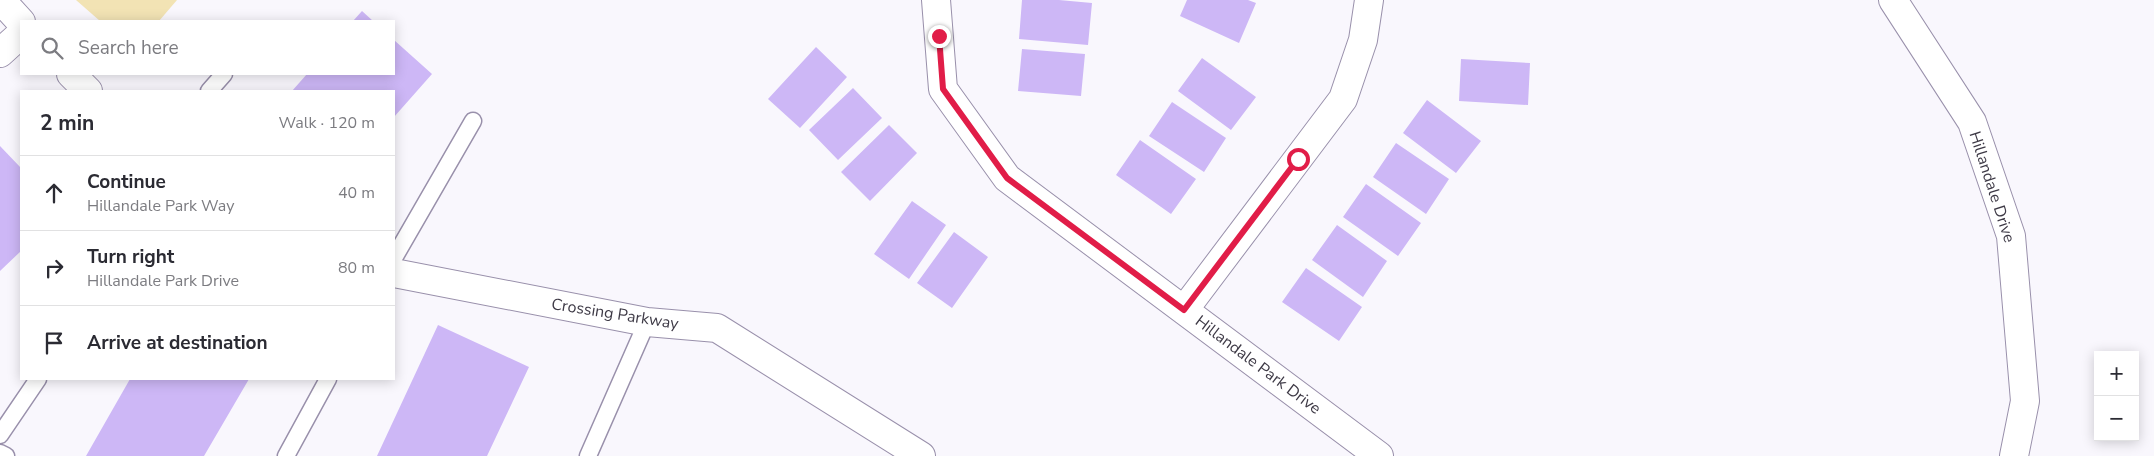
<!DOCTYPE html>
<html lang="en">
<head>
<meta charset="utf-8">
<style>
  :root { --surface:#fff; --page:#f7f7f7; --text:#2b2b33; --muted:#7c7c81; --line:#e1e1e2 }
  body { margin:0; font-family:"Nunito Sans",sans-serif; background:var(--page); color:var(--text) }
  .controls { position:absolute; right:15px; bottom:15px; display:grid; overflow:hidden; border-radius:0px; box-shadow:0 2px 12px #0003 }
  .controls button { width:45px; height:45px; display:grid; place-items:center; padding:0; border:0; border-bottom:1px solid var(--line); background:var(--surface); color:var(--text); font:25px sans-serif }
  .stop { position:absolute; width:15px; height:15px; margin:-11px; border:4px solid #e11d48; border-radius:50%; background:#fff }
  .stop.end { background:#e11d48; border-color:#fff; box-shadow:0 1px 5px #0008 }
  .list { margin:0; padding:0; list-style:none }
  h2 { display:flex; justify-content:space-between; align-items:center; height:65px; margin:0; padding:0 20px; font-size:21px }
  h2 small { font-size:16px; font-weight:400; color:var(--muted) }
  .list li { display:grid; grid-template-columns:32px 1fr auto; gap:15px; align-items:center; box-sizing:border-box; height:75px; padding:0 20px; border-top:1px solid var(--line) }
  .list b { display:block; font-size:19px; white-space:nowrap }
  .list p { margin:0; font-size:16px; white-space:nowrap; color:var(--muted) }
  .list em { font-size:16px; font-style:normal; color:var(--muted) }
  .icon { flex:none; width:28px; height:28px; fill:none; stroke:currentColor; stroke-width:2; stroke-linecap:round; stroke-linejoin:round }
  .map { position:relative; flex:none; width:2154px; height:456px; overflow:hidden }
  .search { position:absolute; background:var(--surface); box-shadow:0 2px 12px #0003; left:20px; top:20px; width:375px; height:55px; display:flex; align-items:center; gap:12px; box-sizing:border-box; padding:0 18px; border-radius:0px; color:var(--muted); font-size:19px }
  .panel { position:absolute; background:var(--surface); box-shadow:0 2px 12px #0003; left:20px; top:90px; width:375px; height:290px; border-radius:0px }
  .map>svg:first-child { display:block }
</style>
</head>
<body>
<div class="map">
<svg width="2154" height="456" viewBox="0 0 2154 456">
  <rect width="100%" height="100%" fill="#f9f7fd"/>
  <path fill="#f2e3b4" d="M76 0H177L159 21H100Z"/>
  <path fill="#cdb7f6" d="M1022 0H1059L1092 3 1088 45 1019 39Z
    M1187 0H1248L1256 3 1239 43 1180 16Z
    M362 11 373 21H353Z
    M394 40 432 74 394 117V91H292L307 74H394Z
    M816 47 847 77 800 128 768 99Z
    M1022 49 1085 54 1081 96 1018 91Z
    M1202 58 1256 97 1231 130 1178 91Z
    M1461 59 1530 63 1528 105 1459 101Z
    M853 88 882 118 838 160 809 130Z
    M1427 100 1481 141 1456 173 1403 133Z
    M1172 102 1226 138 1204 172 1149 136Z
    M889 125 917 153 870 201 841 172Z
    M1140 140 1196 179 1171 214 1116 175Z
    M1396 143 1449 179 1426 214 1373 177Z
    M0 146 21 168V251L0 271Z
    M1366 184 1421 223 1398 256 1343 217Z
    M912 201 946 225 909 279 874 254Z
    M1337 225 1387 261 1363 297 1312 260Z
    M954 232 988 257 952 308 917 283Z
    M1306 268 1362 307 1339 341 1282 302Z
    M438 325 529 367 487 456H377Z
    M130 379H249L204 456H86Z"/>
  <g fill="none" stroke-linecap="round" stroke-linejoin="round">
    <g stroke="#9990ab" stroke-width="19">
      <path id="lane" d="M209 91 224 74
        M394 258 473 121
        M0 435 38 379
        M0 453 6 456
        M286 456 328 379
        M588 456 647 322"/>
    </g>
    <g stroke="#9990ab" stroke-width="30">
      <path id="street" d="M1 0 21 22
        M936 0 943 89 1007 178 1379 456
        M0 53 21 34
        M71 74 88 91
        M394 273 647 322 717 328 921 456
        M1184 310 1343 99 1363 40 1369 0"/>
    </g>
    <g stroke="#9990ab" stroke-width="30">
      <path id="secondary" d="M1893 0 1972 122 2011 236 2025 401 2014 456"/>
    </g>
    <use href="#lane" stroke="#fff" stroke-width="16"/>
    <use href="#street" stroke="#fff" stroke-width="28"/>
    <use href="#secondary" stroke="#fff" stroke-width="28"/>
  </g>
  <g fill="none" stroke-linecap="round" stroke-linejoin="round">
    <path stroke="#e11d48" stroke-width="6" d="M939 36 943 89 1007 178 1184 310 1298 159"/>
  </g>
  <g text-anchor="middle" dominant-baseline="central" stroke-width="5" stroke-linejoin="round" paint-order="stroke">
    <g font-size="16" fill="#3e3a46" stroke="#fff">
      <text transform="translate(1992 187) rotate(72)">Hillandale Drive</text>
      <text transform="translate(615 314) rotate(9)">Crossing Parkway</text>
      <text transform="translate(1258 365) rotate(37)">Hillandale Park Drive</text>
    </g>
  </g>
</svg>
<div class="controls">
<button>+</button>
<button>−</button>
</div>
<div class="stop" style="left:1298px;top:159px"></div>
<div class="stop end" style="left:939px;top:36px"></div>
<div class="search"><svg class="icon" aria-label="search" viewBox="0 0 24 24"><circle cx="10" cy="10" r="6"/><path d="M15 15l6 6"/></svg>Search here</div>
<section class="panel">
<h2>2 min<small>Walk · 120 m</small></h2>
<ul class="list">
<li><svg class="icon" aria-label="ahead" viewBox="0 0 24 24"><path d="M12 20V5M6 11l6-6 6 6"/></svg><div><b>Continue</b><p>Hillandale Park Way</p></div><em>40 m</em></li>
<li><svg class="icon" aria-label="right" viewBox="0 0 24 24"><path d="M7 20v-9h11M14 6l5 5-5 5"/></svg><div><b>Turn right</b><p>Hillandale Park Drive</p></div><em>80 m</em></li>
<li><svg class="icon" aria-label="arrive" viewBox="0 0 24 24"><path d="M6 21V4h12l-3 4 3 4H6"/></svg><div><b>Arrive at destination</b></div></li>
</ul>
</section>
</div>
</body>
</html>
